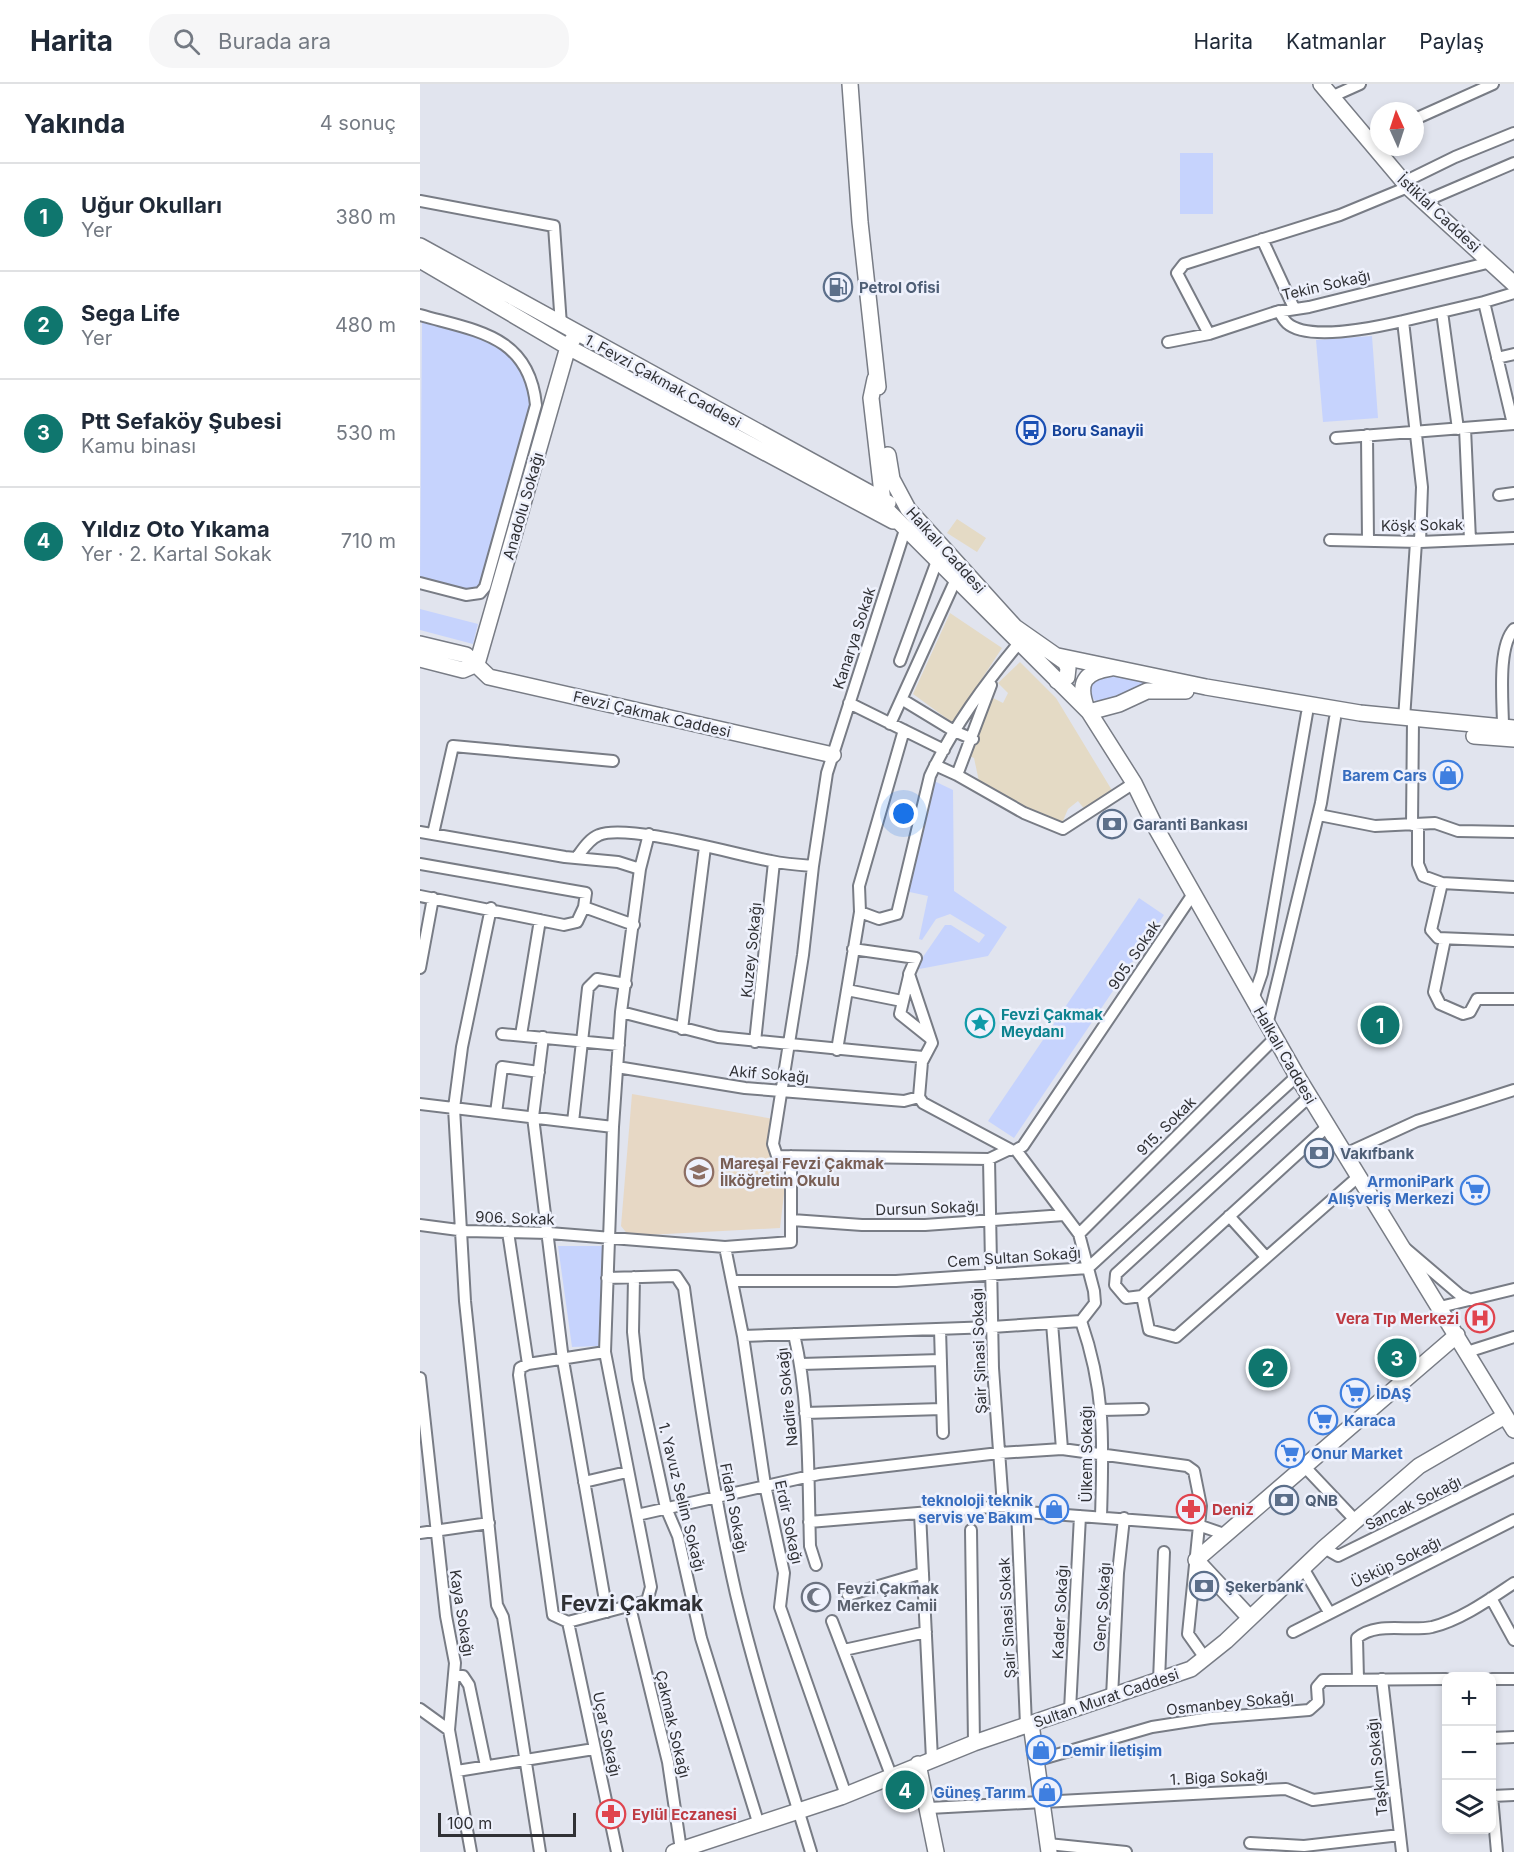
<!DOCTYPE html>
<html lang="tr">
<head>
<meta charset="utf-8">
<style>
  :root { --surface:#fff; --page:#f6f6f7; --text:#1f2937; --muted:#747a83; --line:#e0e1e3; --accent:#0f766e }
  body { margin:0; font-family:Inter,sans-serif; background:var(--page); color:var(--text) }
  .controls { position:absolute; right:18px; bottom:18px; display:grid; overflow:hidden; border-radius:12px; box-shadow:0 3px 9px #0003 }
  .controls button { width:54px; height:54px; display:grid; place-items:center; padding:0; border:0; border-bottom:2px solid var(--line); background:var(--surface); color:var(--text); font:30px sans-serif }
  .compass { position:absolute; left:950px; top:18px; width:54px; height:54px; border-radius:50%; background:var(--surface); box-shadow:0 3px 9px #0003; rotate:357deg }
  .scale { position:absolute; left:18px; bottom:15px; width:138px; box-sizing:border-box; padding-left:6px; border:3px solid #303135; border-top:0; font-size:16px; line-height:21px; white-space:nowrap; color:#303135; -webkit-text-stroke:4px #eef1fc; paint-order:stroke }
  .you { position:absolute; left:484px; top:730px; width:21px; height:21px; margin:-15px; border:4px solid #fff; border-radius:50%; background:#1a73e8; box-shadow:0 0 0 9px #1a73e833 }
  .badge { display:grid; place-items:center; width:39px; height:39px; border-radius:50%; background:var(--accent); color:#fff; font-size:20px; font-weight:700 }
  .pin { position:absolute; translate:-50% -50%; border:3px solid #fff; box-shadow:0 2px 6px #0006 }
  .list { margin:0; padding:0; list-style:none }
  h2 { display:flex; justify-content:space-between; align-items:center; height:78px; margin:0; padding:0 24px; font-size:26px }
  h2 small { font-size:20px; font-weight:400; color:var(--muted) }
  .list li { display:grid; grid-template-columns:39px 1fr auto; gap:18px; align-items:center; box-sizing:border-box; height:108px; padding:0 24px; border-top:2px solid var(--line) }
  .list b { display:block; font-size:22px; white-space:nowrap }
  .list p { margin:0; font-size:20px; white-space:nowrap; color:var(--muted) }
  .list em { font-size:20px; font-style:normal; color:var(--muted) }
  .icon { flex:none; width:33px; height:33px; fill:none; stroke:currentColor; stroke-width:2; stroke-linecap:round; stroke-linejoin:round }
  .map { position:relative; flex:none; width:1094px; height:1768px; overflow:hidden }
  header { display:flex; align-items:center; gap:36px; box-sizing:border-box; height:84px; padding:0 30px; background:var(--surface); border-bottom:2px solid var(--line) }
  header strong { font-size:28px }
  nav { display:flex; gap:33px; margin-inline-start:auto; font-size:21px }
  .search { width:420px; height:54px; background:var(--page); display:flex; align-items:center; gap:15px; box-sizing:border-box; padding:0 21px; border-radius:24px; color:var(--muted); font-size:22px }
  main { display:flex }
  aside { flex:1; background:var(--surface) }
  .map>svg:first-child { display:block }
</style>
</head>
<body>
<header>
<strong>Harita</strong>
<div class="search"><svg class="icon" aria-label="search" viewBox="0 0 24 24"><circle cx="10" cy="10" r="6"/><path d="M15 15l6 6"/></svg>Burada ara</div>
<nav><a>Harita</a><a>Katmanlar</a><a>Paylaş</a></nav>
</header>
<main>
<aside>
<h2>Yakında<small>4 sonuç</small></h2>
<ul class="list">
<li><span class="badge">1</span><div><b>Uğur Okulları</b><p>Yer</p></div><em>380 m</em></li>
<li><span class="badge">2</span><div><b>Sega Life</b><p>Yer</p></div><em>480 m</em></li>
<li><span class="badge">3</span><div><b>Ptt Sefaköy Şubesi</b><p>Kamu binası</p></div><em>530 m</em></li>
<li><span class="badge">4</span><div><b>Yıldız Oto Yıkama</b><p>Yer · 2. Kartal Sokak</p></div><em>710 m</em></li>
</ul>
</aside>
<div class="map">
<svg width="1094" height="1768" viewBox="0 0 1094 1768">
  <rect width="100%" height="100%" fill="#e1e4ee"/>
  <path fill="#e4dac5" d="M537 435 566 454 557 468 527 449Z
    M530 529 582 564 533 639 493 610Z
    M600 578 636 614 693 708 665 726 658 717 648 725 642 739 560 702 554 674 547 671 573 614 583 619 588 609 578 599Z"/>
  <path fill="#e7d8c5" d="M212 1010 354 1035 356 1073 353 1080V1098L365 1101 360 1144 209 1152 201 1142Z"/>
  <path fill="#c6d3fd" d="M760 69H793V130H760Z
    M2 237 58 253 85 267 104 287 111 321 60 501C48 514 15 498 0 494Z
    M952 252 958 334 903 338 896 256Z
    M0 525 58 540 53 560 0 546Z
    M689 591 738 599 677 619 670 611 669 603 678 593Z
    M512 696 533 706 534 807 587 843 568 872 494 886 525 841H531L559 859 565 851 530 830 516 835 502 856 499 855 508 812 485 807Z
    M719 814 744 831 594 1054 568 1037Z
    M138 1162H183L179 1262 152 1263Z"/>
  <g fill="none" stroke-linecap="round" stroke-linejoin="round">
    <g stroke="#787c85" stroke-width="14">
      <path id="street" d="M911 13 940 0
        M995 35 1073 0
        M984 98 1035 73 1094 49
        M0 117 134 142 141 241
        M1003 118 1094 79
        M842 155 874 224
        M859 227C861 231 864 236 867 239 888 258 957 243 983 237
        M1022 228 1038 345
        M0 231C56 247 109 251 116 321L65 503 60 509 46 511 0 499
        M789 250 757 189 764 180 920 131 988 103
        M748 258 789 250 856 228 889 223 1071 178
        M1077 274 1094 270
        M1093 340 1064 218 1094 209
        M1045 344 1050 456
        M947 351 948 457
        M916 354 1094 340
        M1079 411 1094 409
        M910 456 1000 458 1094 454
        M1000 458 1002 403 983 237 1064 218
        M480 577 517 477
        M571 601 537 691 604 729 643 745 714 699
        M483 616 534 647 553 655
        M429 619 524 666
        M984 635 996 458
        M470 640 536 495
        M1083 643C1083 618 1077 563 1094 545
        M484 646 439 802 440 828 459 835 477 830 510 692C533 643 565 600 599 559
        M515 681 537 691
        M899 731 955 742 1015 739 1038 747 1094 748
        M998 740V780L1003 792 1022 799 1094 803
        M992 741 993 636
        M0 748 145 773 198 778 220 785
        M13 750 33 662 193 677
        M157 773C163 765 169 755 179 751 207 739 317 771 351 777 365 780 379 781 393 782L407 689 485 446
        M0 780 166 809 164 823 157 838 144 841 0 812
        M393 782 383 871 353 1060 357 1072 569 1075 588 1066
        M1022 799 1011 846 1018 854 1094 857
        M164 823 214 841
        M71 824 42 963 34 1024 45 1217 77 1521 83 1533 120 1768
        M1025 855 1014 908 1020 920 1043 930 1050 928 1057 915H1094
        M433 865 496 874 489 890 512 959 502 978 499 1013 503 1019 591 1066
        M0 884 13 814
        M489 892 480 930 510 954
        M427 906 482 917
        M833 915 842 889 887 629
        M201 928 298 953 503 973
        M847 941 901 719 915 634
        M262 945 285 763
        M82 950 199 961
        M101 951 120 836
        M123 953 113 1033 143 1276 187 1528
        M335 958 354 778
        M417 966 440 828
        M197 983 325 1004 484 1017 499 1013
        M889 1013 696 1190 695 1201 706 1214 722 1212 908 1042
        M0 1020 193 1043
        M76 1029 82 983 119 988
        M153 1038 168 904 177 895 206 900
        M596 1066 603 1062 773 810
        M925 1070 997 1037 1094 1006
        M569 1075 573 1284 583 1422
        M809 1132 846 1173
        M372 1136 442 1141H505L644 1131
        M0 1141 46 1147 129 1149 305 1163 371 1158V1072
        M88 1148 108 1280
        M659 1150 855 954
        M305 1163 323 1252 345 1401 364 1489 360 1523 426 1711
        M985 1164 1040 1211 1051 1216
        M214 1193 213 1248 218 1295 246 1424 258 1452 281 1554 339 1741
        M187 1194 256 1192 264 1204C278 1306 293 1409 316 1510 337 1597 365 1682 391 1768
        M312 1197H476L668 1184 877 992
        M722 1212 729 1246 756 1253 939 1092
        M1020 1223 1094 1205
        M661 1237C686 1309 683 1359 681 1433
        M632 1239 642 1365
        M520 1245 523 1349
        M374 1250C390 1319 388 1391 390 1462L396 1481
        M323 1252 572 1243 661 1237 675 1219 674 1207 659 1150 596 1066
        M185 1268 108 1280 100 1284 99 1291 133 1531 148 1538 227 1517 231 1503 185 1268 193 1043 201 928 220 785 229 750
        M1047 1268 1094 1253
        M381 1280 521 1276
        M0 1294 26 1532 35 1579 29 1646 51 1768
        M682 1326 723 1325
        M385 1329 522 1325
        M884 1382 937 1438
        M164 1398 207 1388
        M597 1426 606 1641
        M500 1429 512 1675
        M217 1431 399 1390 579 1369 642 1365 767 1382 774 1387 781 1422 768 1550 785 1574
        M389 1438 583 1422 606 1428 778 1441 804 1450
        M551 1446 554 1659
        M0 1449 69 1439
        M904 1464 918 1472 1094 1385
        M883 1484 909 1528
        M428 1511 503 1489
        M1071 1514 1094 1556
        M210 1523 248 1678 261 1766
        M412 1537 471 1691
        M148 1538 197 1768
        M873 1548 1094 1436
        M424 1566 506 1548
        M34 1592H43L49 1601 66 1682
        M938 1595 937 1554C957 1537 988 1548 1012 1543 1041 1536 1070 1515 1094 1499
        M962 1595 982 1768
        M1072 1595H1094
        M739 1597 744 1468
        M692 1613 698 1489 704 1434
        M0 1625 29 1646
        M650 1626 660 1432
        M1072 1654 1094 1653
        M615 1677 732 1643 790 1634 889 1626 898 1618 897 1603 903 1596 1026 1595
        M37 1687 174 1665
        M1072 1712 1077 1768
        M1072 1712 1094 1711
        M509 1724 866 1705 893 1716 975 1706
        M830 1759 884 1762 980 1751
        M628 1760 706 1768"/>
    </g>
    <g stroke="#787c85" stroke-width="18">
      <path id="secondary" d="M430 0 440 138 458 303
        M901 0 988 103 1094 200
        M0 162 468 419
        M0 176 148 263 473 437
        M455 295 451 314 463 418 467 426 669 628 714 699 736 744 877 992 1094 1346
        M468 371 472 395 488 425 595 543 645 578 648 584 647 593 637 597
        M0 560 46 571 69 593 413 671
        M638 572 786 603 940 629 1094 644
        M0 575 43 586 57 580 148 263 153 255
        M667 625C657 599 664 588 691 584
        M669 628 699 620 727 607H766
        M1054 652 1094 655
        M829 1533 776 1476 1037 1251
        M611 1640 629 1768
        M498 1680 516 1768
        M254 1768 421 1713 554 1659 771 1585 806 1557 904 1464 999 1382 1085 1332"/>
    </g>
    <use href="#street" stroke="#fff" stroke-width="10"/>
    <use href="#secondary" stroke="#fff" stroke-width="15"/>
  </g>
  <defs>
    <g id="fuel-ring" transform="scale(1.5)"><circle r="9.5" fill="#eef1fc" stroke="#5c6f8a" stroke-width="1.5"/><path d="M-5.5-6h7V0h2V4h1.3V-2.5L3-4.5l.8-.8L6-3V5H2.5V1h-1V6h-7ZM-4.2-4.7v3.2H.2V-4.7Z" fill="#5c6f8a"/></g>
    <g id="bus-ring" transform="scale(1.5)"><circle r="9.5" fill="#eef1fc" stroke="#1a4fb4" stroke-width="1.5"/><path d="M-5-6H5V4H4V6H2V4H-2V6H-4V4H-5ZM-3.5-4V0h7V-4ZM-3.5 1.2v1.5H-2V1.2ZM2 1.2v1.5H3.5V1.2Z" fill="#1a4fb4"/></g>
    <g id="shop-ring" transform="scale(1.5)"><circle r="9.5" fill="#eef1fc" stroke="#3f7fe0" stroke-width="1.5"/><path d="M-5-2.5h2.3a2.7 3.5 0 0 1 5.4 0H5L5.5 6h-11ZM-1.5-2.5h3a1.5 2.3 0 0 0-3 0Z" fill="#3f7fe0"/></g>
    <g id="bank-ring" transform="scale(1.5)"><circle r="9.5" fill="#eef1fc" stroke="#5c6f8a" stroke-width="1.5"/><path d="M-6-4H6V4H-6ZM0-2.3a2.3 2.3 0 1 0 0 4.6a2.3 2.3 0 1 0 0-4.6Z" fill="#5c6f8a"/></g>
    <g id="sight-ring" transform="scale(1.5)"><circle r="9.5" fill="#eef1fc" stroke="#0f9aa8" stroke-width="1.5"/><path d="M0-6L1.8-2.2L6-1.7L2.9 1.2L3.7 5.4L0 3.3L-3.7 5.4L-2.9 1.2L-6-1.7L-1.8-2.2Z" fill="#0f9aa8"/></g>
    <g id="school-ring" transform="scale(1.5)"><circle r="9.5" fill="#eef1fc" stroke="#8d6e63" stroke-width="1.5"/><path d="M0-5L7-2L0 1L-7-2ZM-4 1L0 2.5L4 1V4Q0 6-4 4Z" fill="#8d6e63"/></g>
    <g id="supermarket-ring" transform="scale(1.5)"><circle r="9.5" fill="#eef1fc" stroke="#3f7fe0" stroke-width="1.5"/><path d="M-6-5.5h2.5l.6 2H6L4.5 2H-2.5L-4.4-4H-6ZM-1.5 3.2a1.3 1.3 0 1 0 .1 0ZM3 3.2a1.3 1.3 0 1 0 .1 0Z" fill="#3f7fe0"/></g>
    <g id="hospital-ring" transform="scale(1.5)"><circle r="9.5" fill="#eef1fc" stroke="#e0444e" stroke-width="1.5"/><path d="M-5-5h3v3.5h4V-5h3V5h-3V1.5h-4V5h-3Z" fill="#e0444e"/></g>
    <g id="pharmacy-ring" transform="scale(1.5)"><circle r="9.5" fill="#eef1fc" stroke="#e0444e" stroke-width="1.5"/><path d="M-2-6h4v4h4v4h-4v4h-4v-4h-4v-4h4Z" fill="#e0444e"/></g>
    <g id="mosque-ring" transform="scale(1.5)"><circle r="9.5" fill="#eef1fc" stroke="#6b7280" stroke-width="1.5"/><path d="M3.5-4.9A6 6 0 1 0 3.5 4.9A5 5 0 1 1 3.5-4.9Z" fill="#6b7280"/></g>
  </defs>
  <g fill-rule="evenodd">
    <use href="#fuel-ring" x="418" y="203"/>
    <use href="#bus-ring" x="611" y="346"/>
    <use href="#shop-ring" x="1028" y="691"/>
    <use href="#bank-ring" x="692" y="740"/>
    <use href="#sight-ring" x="560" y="939"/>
    <use href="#bank-ring" x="899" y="1069"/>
    <use href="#school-ring" x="279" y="1088"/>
    <use href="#supermarket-ring" x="1055" y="1106"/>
    <use href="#hospital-ring" x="1060" y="1234"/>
    <use href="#supermarket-ring" x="935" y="1309"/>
    <use href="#supermarket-ring" x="903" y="1336"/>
    <use href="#supermarket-ring" x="870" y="1369"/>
    <use href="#bank-ring" x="864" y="1416"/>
    <use href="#shop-ring" x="634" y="1425"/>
    <use href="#pharmacy-ring" x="771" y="1425"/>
    <use href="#bank-ring" x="784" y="1502"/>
    <use href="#mosque-ring" x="396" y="1513"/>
    <use href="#shop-ring" x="621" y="1666"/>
    <use href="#shop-ring" x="627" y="1708"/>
    <use href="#pharmacy-ring" x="191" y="1730"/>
  </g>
  <g text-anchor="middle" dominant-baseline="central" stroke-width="5" stroke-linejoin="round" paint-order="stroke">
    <g font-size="15" fill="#303135" stroke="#eef1fc">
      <text transform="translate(1019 129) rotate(43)">İstiklal Caddesi</text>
      <text transform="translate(906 201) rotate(-13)">Tekin Sokağı</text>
      <text transform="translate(243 297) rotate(29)">1. Fevzi Çakmak Caddesi</text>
      <text transform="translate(103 422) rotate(-74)">Anadolu Sokağı</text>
      <text transform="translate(1002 441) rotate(-1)">Köşk Sokak</text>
      <text transform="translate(526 466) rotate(48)">Halkalı Caddesi</text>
      <text transform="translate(434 554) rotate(-72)">Kanarya Sokak</text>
      <text transform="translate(232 630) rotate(13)">Fevzi Çakmak Caddesi</text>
      <text transform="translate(331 866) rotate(-84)">Kuzey Sokağı</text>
      <text transform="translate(714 871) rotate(-56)">905. Sokak</text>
      <text transform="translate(865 971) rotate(60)">Halkalı Caddesi</text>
      <text transform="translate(349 990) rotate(5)">Akif Sokağı</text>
      <text transform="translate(746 1042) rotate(-45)">915. Sokak</text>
      <text transform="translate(507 1124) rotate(-2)">Dursun Sokağı</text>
      <text transform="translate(95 1134) rotate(2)">906. Sokak</text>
      <text transform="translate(594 1173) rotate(-4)">Cem Sultan Sokağı</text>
      <text transform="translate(559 1267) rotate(-92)">Şair Şinasi Sokağı</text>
      <text transform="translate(367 1313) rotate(-96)">Nadire Sokağı</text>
      <text transform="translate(666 1370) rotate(-90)">Ülkem Sokağı</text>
      <text transform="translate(262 1413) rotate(76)">1. Yavuz Selim Sokağı</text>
      <text transform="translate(993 1419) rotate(-26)">Sancak Sokağı</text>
      <text transform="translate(314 1424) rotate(79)">Fidan Sokağı</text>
      <text transform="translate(369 1438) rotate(78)">Erdir Sokağı</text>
      <text transform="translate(976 1478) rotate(-26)">Üsküp Sokağı</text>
      <text transform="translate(682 1523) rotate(-86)">Genç Sokağı</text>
      <text transform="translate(640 1528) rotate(-87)">Kader Sokağı</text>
      <text transform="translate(42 1529) rotate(81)">Kaya Sokağı</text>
      <text transform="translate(587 1534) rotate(-93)">Şair Sinasi Sokak</text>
      <text transform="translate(686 1614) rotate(-19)">Sultan Murat Caddesi</text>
      <text transform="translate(810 1619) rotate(-6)">Osmanbey Sokağı</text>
      <text transform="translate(253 1640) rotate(77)">Çakmak Sokağı</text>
      <text transform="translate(187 1650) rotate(78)">Uçar Sokağı</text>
      <text transform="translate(957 1683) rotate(-96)">Taşkın Sokağı</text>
      <text transform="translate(799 1693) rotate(-3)">1. Biga Sokağı</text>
    </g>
    <g font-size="15" font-weight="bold" fill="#4e5e75" stroke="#eef1fc" text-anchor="start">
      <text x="439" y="203">Petrol Ofisi</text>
      <text x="713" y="740">Garanti Bankası</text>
      <text x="920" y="1069">Vakıfbank</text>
      <text x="885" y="1416">QNB</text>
      <text x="805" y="1502">Şekerbank</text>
    </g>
    <g font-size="15" font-weight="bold" fill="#164399" stroke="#eef1fc" text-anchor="start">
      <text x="632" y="346">Boru Sanayii</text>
    </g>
    <g font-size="15" font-weight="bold" fill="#366cbe" stroke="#eef1fc" text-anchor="end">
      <text x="1007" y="691">Barem Cars</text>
      <text x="1034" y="1097">ArmoniPark<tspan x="1034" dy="17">Alışveriş Merkezi</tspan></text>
      <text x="956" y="1309" text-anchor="start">İDAŞ</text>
      <text x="924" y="1336" text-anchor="start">Karaca</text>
      <text x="891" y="1369" text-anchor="start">Onur Market</text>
      <text x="613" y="1416">teknoloji teknik<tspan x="613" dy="17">servis ve Bakım</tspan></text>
      <text x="642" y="1666" text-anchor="start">Demir İletişim</text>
      <text x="606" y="1708">Güneş Tarım</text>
    </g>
    <g font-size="15" font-weight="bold" fill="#0d838f" stroke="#eef1fc" text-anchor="start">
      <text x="581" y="930">Fevzi Çakmak<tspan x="581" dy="17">Meydanı</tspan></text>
    </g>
    <g font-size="15" font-weight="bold" fill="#785e54" stroke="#eef1fc" text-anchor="start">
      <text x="300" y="1079">Mareşal Fevzi Çakmak<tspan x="300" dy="17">İlköğretim Okulu</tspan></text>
    </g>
    <g font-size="15" font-weight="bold" fill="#be3a42" stroke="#eef1fc" text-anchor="start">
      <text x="1039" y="1234" text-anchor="end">Vera Tıp Merkezi</text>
      <text x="792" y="1425">Deniz</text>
      <text x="212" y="1730">Eylül Eczanesi</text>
    </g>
    <g font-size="15" font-weight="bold" fill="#5b616d" stroke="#eef1fc" text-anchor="start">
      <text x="417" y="1504">Fevzi Çakmak<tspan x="417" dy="17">Merkez Camii</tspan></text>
    </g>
    <g font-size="21" font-weight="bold" fill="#303135" stroke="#eef1fc">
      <text x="212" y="1519">Fevzi Çakmak</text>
    </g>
  </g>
</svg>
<div class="controls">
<button>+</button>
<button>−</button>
<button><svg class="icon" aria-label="layers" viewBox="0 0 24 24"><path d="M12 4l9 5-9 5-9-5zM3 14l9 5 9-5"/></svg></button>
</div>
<svg class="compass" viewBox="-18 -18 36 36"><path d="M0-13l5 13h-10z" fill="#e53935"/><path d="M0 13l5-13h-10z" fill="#747a83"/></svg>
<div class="scale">100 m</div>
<div class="you"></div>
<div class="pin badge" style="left:960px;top:941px">1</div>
<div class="pin badge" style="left:848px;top:1284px">2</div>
<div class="pin badge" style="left:977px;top:1274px">3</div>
<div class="pin badge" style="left:485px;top:1706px">4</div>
</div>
</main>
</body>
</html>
